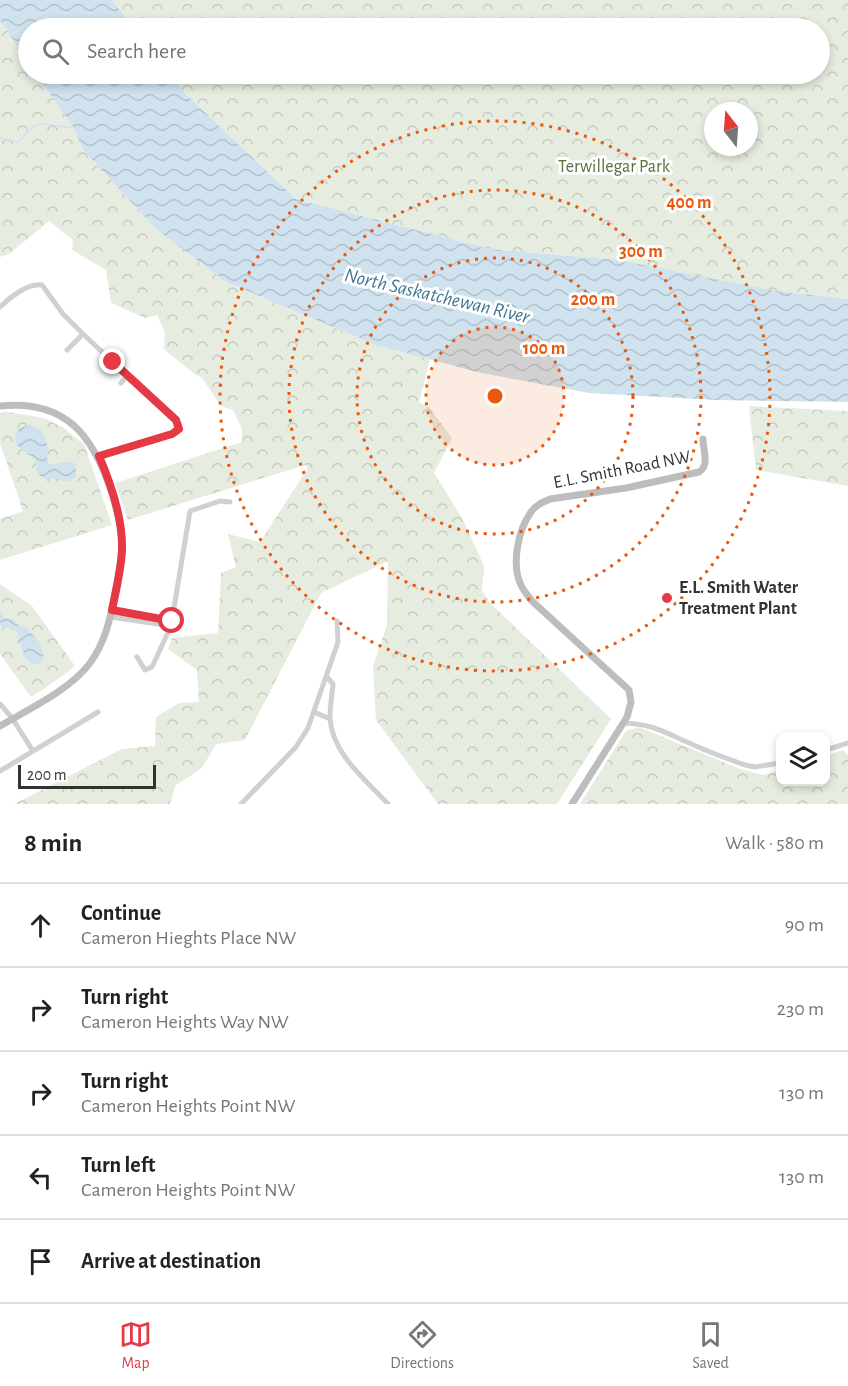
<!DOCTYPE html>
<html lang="en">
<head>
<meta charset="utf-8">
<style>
  :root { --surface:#fff; --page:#f6f6f6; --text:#222; --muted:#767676; --line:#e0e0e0; --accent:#e63946 }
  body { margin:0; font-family:"Alegreya Sans",sans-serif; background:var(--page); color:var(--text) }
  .controls { position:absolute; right:18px; bottom:18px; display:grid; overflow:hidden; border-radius:12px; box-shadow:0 3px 9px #0003 }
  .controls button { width:54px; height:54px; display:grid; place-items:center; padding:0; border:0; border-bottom:2px solid var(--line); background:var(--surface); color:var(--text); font:30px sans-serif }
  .compass { position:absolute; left:704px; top:102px; width:54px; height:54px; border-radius:50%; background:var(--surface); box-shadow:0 3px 9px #0003; rotate:343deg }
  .scale { position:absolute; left:18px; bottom:15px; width:138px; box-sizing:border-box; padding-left:6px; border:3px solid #333; border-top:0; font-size:16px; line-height:21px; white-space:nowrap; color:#333; -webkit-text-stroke:4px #fff; paint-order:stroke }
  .stop { position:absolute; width:18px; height:18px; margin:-14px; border:4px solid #e63946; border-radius:50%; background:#fff }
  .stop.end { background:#e63946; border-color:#fff; box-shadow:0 2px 6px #0008 }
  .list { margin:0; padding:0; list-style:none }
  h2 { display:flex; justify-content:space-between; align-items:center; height:78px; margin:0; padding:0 24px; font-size:26px }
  h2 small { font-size:20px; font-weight:400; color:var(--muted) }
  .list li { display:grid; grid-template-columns:39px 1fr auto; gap:18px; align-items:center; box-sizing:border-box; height:84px; padding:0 24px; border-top:2px solid var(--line) }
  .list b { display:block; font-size:22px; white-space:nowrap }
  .list p { margin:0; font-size:20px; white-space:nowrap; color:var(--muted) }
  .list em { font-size:20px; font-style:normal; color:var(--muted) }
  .icon { flex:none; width:33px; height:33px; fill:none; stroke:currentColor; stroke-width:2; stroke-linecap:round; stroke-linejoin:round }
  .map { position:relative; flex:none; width:848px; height:804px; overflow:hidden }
  .search { position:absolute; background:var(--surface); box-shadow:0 3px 9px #0003; left:18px; right:18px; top:18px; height:66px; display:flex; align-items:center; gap:15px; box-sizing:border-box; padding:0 21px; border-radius:33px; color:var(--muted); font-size:22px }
  .sheet { height:498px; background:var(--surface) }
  nav { display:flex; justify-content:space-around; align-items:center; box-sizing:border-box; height:84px; border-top:2px solid var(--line); background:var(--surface); font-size:16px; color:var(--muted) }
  nav a { display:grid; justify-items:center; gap:3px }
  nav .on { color:var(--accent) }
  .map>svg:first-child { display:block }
</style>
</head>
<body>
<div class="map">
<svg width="848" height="804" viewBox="0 0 848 804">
  <defs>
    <pattern id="forest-crowns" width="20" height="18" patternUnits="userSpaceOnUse" patternTransform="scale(1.5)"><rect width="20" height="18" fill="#e6ecdf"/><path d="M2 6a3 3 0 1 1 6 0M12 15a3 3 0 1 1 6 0" fill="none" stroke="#c6cbc0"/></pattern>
    <pattern id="water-waves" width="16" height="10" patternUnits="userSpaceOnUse" patternTransform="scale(1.5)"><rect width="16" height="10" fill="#cfe2ee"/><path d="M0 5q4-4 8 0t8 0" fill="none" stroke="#b2c2cd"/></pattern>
  </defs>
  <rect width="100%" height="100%" fill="#fff"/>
  <path fill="url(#forest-crowns)" fill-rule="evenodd" d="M112 0H848V299L775 292 619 260 491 249 296 199 186 94 170 74H820V28H134ZM713 111H749V147H713Z
    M0 18 28 62V74H36L73 127 83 150 156 229 226 282 376 345 430 359 419 402 429 407 452 438 434 473 462 518 484 566 482 591 491 604 611 719 557 804H438L376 720 373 666 387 625 388 561 321 593 245 740 216 744 202 768 175 786 170 804H14L122 749 155 746 156 717 179 703 199 702 197 670 168 649 172 638 218 633 221 573 236 567 228 534 260 542 308 468 305 465 128 520 115 483 242 442V429L233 410 221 406 202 378 193 373 164 349 165 332 157 315 145 318 111 303 106 270 72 250 73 240 49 221 9 254 0 257Z
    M749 406 848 411V486L756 470Z
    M8 412 44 418 62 427 84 444 112 525 0 560V519L23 511 0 443V413Z
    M0 584 32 606 75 666 57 680 31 697 0 654Z
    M639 727 740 769 763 775 780 770V782H826V756L843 750 848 755V804H580L626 731Z"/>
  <path fill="url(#water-waves)" d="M0 0H112L134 28H28V62L0 20Z
    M36 74H170L186 94 296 199 491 249 619 260 775 291 848 299V402L716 400 589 393 481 373 376 345 226 282 156 229 83 150 73 127Z
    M30 425 42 432 49 448 47 458 49 464C59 466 65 458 76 464V477C67 484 61 481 51 477L47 479C37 477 35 468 35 459 24 450 15 450 15 434L20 428Z
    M0 612 4 618 13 619 19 626 27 628 40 643 44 659 39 664 31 663 25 658 16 630 0 625Z"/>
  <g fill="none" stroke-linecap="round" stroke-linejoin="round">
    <path stroke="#cfe2ee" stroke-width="1.5" d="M0 138 17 142C24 138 28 130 35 126 47 120 60 129 73 127"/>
    <path stroke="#d0d0d0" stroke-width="5" d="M0 307C10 297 28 283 42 285L63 314 83 334 178 423 179 429 172 434 99 456
      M67 350 83 334
      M121 383 127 376
      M112 610 172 621
      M111 617 171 626
      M137 657 145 670 152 667 171 626 190 511 220 501 230 502
      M327 677 333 684C332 695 330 706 330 717 331 753 366 780 388 804
      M0 704 12 718 33 751
      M314 712 330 719
      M623 723C652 724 662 731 687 742 706 751 725 758 745 765L755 767 780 763
      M826 750 848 743
      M0 771 98 712
      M241 804 296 747 308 728 338 642 337 621"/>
    <path stroke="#bdbdbd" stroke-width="7" d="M0 406C65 399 93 435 111 491 117 509 122 526 122 545 122 562 118 578 115 595 110 619 105 643 90 663 70 690 29 709 0 726
      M572 804 627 717 631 702 629 690 532 601C528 596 523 590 521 585 511 565 518 530 531 512 536 505 543 502 550 499L626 488 699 472C710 465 703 451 703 439"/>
  </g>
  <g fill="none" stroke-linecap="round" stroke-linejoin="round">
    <path stroke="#e63946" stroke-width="8" d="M113 362 176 420 179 429 172 434 99 456C111 484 123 519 122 550 121 570 116 590 112 610L172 621"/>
  </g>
  <circle cx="495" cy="396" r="69" fill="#e8590c" fill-opacity=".12"/>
  <g fill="none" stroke="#e8590c" stroke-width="3" stroke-dasharray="3 6">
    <circle cx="495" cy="396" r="69"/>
    <circle cx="495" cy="396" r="138"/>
    <circle cx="495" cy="396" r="206"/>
    <circle cx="495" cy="396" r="275"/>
  </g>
  <circle fill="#e63946" stroke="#fff" stroke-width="2" cx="667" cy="598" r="6"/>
  <g text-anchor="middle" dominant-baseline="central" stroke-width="6" stroke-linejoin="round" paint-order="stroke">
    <g font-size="18" fill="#56703f" stroke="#fff">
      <text x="614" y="167">Terwillegar Park</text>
    </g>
    <g font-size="18" fill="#333" stroke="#fff">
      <text transform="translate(622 470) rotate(-11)">E.L. Smith Road NW</text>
    </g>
    <g font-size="18" font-weight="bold" fill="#333" stroke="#fff" text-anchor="start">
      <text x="679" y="588">E.L. Smith Water<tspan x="679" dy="21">Treatment Plant</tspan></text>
    </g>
    <g font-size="20" font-style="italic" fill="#3f7597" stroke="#fff">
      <text transform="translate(437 296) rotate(13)">North Saskatchewan River</text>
    </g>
  </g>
  <circle cx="495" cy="396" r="9" fill="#e8590c" stroke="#fff" stroke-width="3"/>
  <g font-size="18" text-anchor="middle" font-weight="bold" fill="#e8590c" stroke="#fff" stroke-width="6" stroke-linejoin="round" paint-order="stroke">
    <text x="689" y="208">400 m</text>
    <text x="641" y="257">300 m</text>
    <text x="593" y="305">200 m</text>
    <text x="544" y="354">100 m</text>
  </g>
</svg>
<div class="controls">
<button><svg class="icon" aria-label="layers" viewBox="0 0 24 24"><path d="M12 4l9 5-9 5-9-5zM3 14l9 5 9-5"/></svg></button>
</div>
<svg class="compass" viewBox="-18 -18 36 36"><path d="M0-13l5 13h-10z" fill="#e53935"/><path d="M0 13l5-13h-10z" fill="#767676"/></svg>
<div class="scale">200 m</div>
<div class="stop" style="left:172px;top:621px"></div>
<div class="stop end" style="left:113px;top:362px"></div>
<div class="search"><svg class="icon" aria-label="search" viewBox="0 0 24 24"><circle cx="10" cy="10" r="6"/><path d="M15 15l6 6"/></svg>Search here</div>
</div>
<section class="sheet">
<h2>8 min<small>Walk · 580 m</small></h2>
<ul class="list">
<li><svg class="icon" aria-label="ahead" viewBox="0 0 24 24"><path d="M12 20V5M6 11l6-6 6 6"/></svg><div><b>Continue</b><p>Cameron Hieghts Place NW</p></div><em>90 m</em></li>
<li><svg class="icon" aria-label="right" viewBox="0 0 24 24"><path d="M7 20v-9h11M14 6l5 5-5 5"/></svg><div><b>Turn right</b><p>Cameron Heights Way NW</p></div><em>230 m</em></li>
<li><svg class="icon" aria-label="right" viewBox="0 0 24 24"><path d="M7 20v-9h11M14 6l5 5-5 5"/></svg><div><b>Turn right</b><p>Cameron Heights Point NW</p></div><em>130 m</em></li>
<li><svg class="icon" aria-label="left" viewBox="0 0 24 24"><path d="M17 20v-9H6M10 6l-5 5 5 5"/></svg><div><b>Turn left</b><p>Cameron Heights Point NW</p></div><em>130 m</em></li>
<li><svg class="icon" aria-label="arrive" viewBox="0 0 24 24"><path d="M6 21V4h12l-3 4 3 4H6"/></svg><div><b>Arrive at destination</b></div></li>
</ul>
</section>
<nav>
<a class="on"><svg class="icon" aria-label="map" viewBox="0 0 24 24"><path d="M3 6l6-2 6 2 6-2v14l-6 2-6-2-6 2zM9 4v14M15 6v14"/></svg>Map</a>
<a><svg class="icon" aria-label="directions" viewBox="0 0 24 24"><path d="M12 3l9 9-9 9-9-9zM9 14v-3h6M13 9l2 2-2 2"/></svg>Directions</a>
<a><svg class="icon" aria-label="saved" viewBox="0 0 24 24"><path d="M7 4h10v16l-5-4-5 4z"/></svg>Saved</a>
</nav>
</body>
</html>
